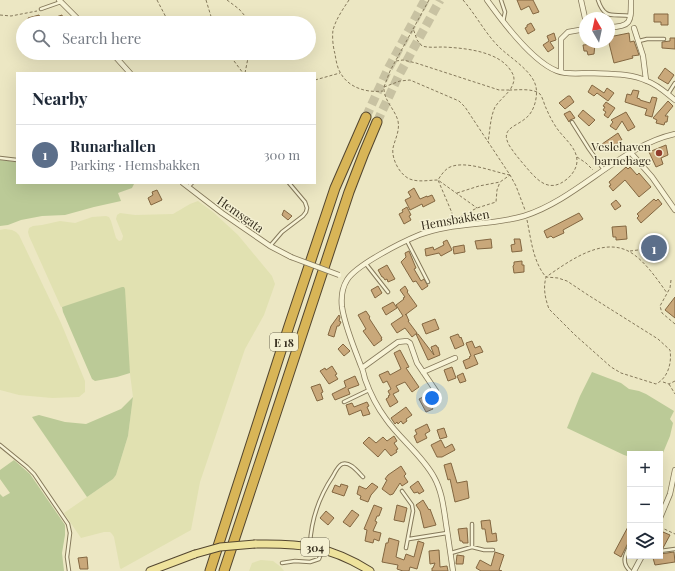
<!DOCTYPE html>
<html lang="en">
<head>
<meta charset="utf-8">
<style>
  :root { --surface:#fff; --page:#f2f2f3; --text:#1f2937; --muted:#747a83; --line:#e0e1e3; --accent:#923d2d }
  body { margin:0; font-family:"Playfair Display",serif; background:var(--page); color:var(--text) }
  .controls { position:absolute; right:12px; bottom:12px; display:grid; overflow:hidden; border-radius:0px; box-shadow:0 4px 16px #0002 }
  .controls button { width:36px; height:36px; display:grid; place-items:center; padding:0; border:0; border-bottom:1px solid var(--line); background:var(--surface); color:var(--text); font:20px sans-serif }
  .compass { position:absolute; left:579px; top:12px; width:36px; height:36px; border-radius:50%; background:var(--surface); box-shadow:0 4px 16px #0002; rotate:351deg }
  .you { position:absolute; left:432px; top:398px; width:14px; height:14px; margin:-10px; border:3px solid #fff; border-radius:50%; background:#1a73e8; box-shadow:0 0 0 6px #1a73e833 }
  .badge { display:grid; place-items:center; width:26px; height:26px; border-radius:50%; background:var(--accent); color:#fff; font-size:13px; font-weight:700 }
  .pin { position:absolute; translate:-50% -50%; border:2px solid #fff; box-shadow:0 1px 4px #0006 }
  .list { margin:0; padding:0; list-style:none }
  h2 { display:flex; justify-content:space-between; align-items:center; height:52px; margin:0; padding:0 16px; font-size:17px }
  h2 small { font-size:13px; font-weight:400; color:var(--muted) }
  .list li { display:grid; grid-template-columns:26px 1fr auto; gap:12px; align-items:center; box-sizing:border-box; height:60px; padding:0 16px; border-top:1px solid var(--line) }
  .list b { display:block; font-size:15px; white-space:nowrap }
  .list p { margin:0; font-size:13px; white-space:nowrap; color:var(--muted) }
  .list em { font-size:13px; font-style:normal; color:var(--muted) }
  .icon { flex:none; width:22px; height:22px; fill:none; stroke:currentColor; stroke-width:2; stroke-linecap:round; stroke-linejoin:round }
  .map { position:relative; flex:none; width:675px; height:571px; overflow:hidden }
  .search { position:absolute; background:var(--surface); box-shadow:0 4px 16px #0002; left:16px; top:16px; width:300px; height:44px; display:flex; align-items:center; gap:10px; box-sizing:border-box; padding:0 14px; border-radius:22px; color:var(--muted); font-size:15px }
  .panel { position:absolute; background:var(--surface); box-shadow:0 4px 16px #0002; left:16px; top:72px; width:300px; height:112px; border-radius:0px }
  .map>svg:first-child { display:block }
</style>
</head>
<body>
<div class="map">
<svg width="675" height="571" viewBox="0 0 675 571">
  <rect width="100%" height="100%" fill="#ece7c3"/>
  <path fill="#e1e1b1" d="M198 201 213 212 238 235 272 276 275 284 264 315 245 349 200 482 191 530 121 569 120 568 114 537 112 534 110 532H104L81 538 64 513 113 479 116 475 128 436 133 397 129 366 124 287 67 306 61 307 29 236 28 232 29 228 33 226 42 225 60 221 75 223 92 217 106 216 109 217 111 221 116 238 119 241 122 240 123 236 116 219 117 215 120 213 135 215 173 214 190 204Z
    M5 229 12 230 16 232 19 235 61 323 85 381V392L79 397 52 398 19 395 0 390V230Z
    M261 560 273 561 281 567 284 571H249L252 563Z"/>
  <path fill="#bbca97" d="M0 160 17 162V183L134 184 132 188 118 193 121 201 94 207 65 215 42 216 21 220 8 225 0 226Z
    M122 287H124L125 289 130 373 117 377 95 381 92 379 63 312 62 307Z
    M592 372 621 383 629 389 639 391 646 394 674 411 670 419 673 423 670 436 660 460V454H630V457L624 455 567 428 580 396Z
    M133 397 128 436 116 475 113 479 87 497 32 417 39 415 65 422 86 424 121 409Z
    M14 460 30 474 65 525V535L62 553 64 571H0V494L3 497 10 493 0 479V470Z"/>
  <path fill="#c9a87a" stroke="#836741" d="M517 0H533L539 12 533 14 529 6 521 10Z
    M654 14H668V25H661V22H654Z
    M39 15 41 21 30 23 28 18Z
    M62 15 64 23H41V22Z
    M531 23 535 30 528 34 525 28 527 27V25Z
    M554 33 556 40 550 42 554 48 548 52 543 45 549 41 547 36Z
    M629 33 630 42 634 41 639 55 632 56 633 58 614 63 609 43V37Z
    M670 38H675V49L662 48V42L670 41Z
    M595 44 594 54 588 55 587 51H584L583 45Z
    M665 68 674 75 668 84 658 78Z
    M592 85 604 93 607 88 614 93 608 101 597 93 594 96 588 92Z
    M633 90 639 91 637 98 640 99V100L650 103 652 97 657 98 652 117 645 115 647 109 625 102 627 94 631 95Z
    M568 96H570L574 102 565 109 559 103Z
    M668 101 673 106 665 116H668L667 122H665L664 125 656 123 657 120 653 118Z
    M606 102 615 108 608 118 604 115 606 112 603 110 605 107 603 106Z
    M583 110 595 120 589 126 578 116Z
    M570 111 575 118 570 120 569 122 564 114Z
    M626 112 635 127 628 131 622 121 616 130 610 126 613 122 611 120Z
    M618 133 622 140 607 150 602 144Z
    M666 145 668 155 661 158 663 164 656 167 649 152Z
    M626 167 628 169 630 167 637 175 639 173 651 187 639 197 625 180 613 191 609 186 611 185 609 182Z
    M414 188 420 199 427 196V197L432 195 435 201 423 207 422 204 410 210 405 200 411 197 408 192Z
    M157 190 162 200 151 205 148 198 153 195 152 192Z
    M654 199 656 201 658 199 662 204 641 223 637 218 639 216 637 214Z
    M616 200 621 206 615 210 611 204Z
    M407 207 411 215 409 216 411 220 404 224 399 214 403 212 402 210Z
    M284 210 292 216 288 220 282 215Z
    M579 213 583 219 563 230 564 233 553 238 551 236 547 238 544 231Z
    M626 226 627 239 616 240V237H613L612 227Z
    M491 239 492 248 477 249 475 241Z
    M514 239H520L522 251 512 252 511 245 515 244Z
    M447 240 452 250 441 256 439 253 426 256 425 249 433 247 434 250 444 245 443 242Z
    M464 245 465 252 454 254 453 247Z
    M409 251 416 268 414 269 421 281 424 279 428 286 422 290 416 281 413 282 401 262 406 257 405 253Z
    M522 261V265H524V272L514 273 513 266 514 265V262Z
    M387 265 395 279 388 282 387 279 385 280 383 277H382L378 270Z
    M378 286 382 293 375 298 371 290Z
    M405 286 408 291 407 292 417 306 405 315 406 314 409 321H408L417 333 412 337 405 328 397 333 391 324 403 316 396 305 404 299 403 298 405 297 400 290Z
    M675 297V318L665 310Z
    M393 302 397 308 386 315 382 308Z
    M366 311 370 317 369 318 382 338H381L382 340 374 346 363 331 366 329 358 315Z
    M339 315 340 317 339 321 341 322 339 326H337L334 337 328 335 331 326Z
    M435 319 439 329 426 334 422 324Z
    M416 334H418L434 355 431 347 436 345 437 347H438L440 355 428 360Z
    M458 334 460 338 461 337 464 345 455 349 450 337Z
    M472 341 475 348 480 346 483 352 474 355 478 364 466 369 463 361 470 358 469 357 471 356 466 343Z
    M343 344 350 351 344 356 338 349Z
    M400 350 409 367 406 368 419 387 412 392 405 382 396 386 399 391 393 394 398 402 390 407 386 399 389 397 388 396 390 395 388 391 391 389 387 381 383 383 379 375 388 371 390 375 401 369 394 353Z
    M332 366 337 374 335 375 338 379 329 384 320 371 325 368 326 370Z
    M452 367 456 378 448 381 444 370Z
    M463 373 466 381 460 383 457 376Z
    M355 376 359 385 348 389 350 394 335 400 332 394 346 387 344 381Z
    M320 384 323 392 321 393 323 399 317 401 311 387Z
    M425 396 433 409 426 412 419 399Z
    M367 402 369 406 367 407 370 414 363 416 361 410 349 415 346 405 352 403 354 407Z
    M406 407 412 415 406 419 407 421 403 424 401 421 398 424 397 422 395 424 391 418Z
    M427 424 430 431 425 434 427 438 417 443 414 436 417 434 415 430Z
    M444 428 447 437 440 439 437 430Z
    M394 436 397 441 394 443 398 449 396 450 397 452 391 456 385 449 378 457 363 443 369 437 376 443 383 437 387 441Z
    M441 440 445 448 452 444 455 450 442 457H437L431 445Z
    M451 463 457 483 467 481 469 498 455 502 450 479 448 480 444 465Z
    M401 466 406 474 404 476 408 482 402 486 400 483 393 494 390 495 382 489 387 480 385 479 388 475Z
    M418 481 424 491 419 494 418 492 414 493 410 487Z
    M372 483 378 487 371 495 368 502 360 499 361 496 357 494 359 486 366 489Z
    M341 484 348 486 344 496 332 492 335 485 340 487Z
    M423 500 429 510 430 509 436 525 424 528 420 511 416 505Z
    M374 505 382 508 379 516H377L375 521 377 522 373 531 381 533 379 541 374 539 373 543 365 541 367 530 364 529Z
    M397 505 407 508 404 522 394 520Z
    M352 510 359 515 350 527 343 522Z
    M326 511 334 518 328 525 320 518Z
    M490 520 492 534 496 533 497 541 487 542 485 529H482L481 521Z
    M630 523V539L621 557 614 553Z
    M467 528 468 543H463L462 541H460L458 529Z
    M663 532 670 535 663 548H660V539Z
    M389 538 399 541 396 557 404 560 406 554 414 557 418 541 424 543 417 569 410 567 409 571H403L397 569 398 565 382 562 386 543H388Z
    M439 550 440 567 447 566 448 571H432V568H433L435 563 430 564 429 551Z
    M495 552 504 555 499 570 502 571H481L476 568 480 560 491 566Z
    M674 552 675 562 655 565 653 558 660 556V554Z
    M457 555 464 556 463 564H456Z
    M87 557 88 569H80L78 558Z"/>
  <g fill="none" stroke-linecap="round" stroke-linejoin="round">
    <path stroke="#c8c2a2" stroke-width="9" stroke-dasharray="9 4.5" stroke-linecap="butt" d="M366 117 388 69 425 0
      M377 122 399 75 440 0"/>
    <g stroke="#85795b" stroke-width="4.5">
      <path id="service" d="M501 0 505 12 503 22
        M598 0C605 21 613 13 631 16
        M41 9 61 2
        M639 41 647 39H664
        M668 94 675 83
        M572 122 589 149 604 170
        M0 158 17 160
        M188 187 192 183
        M407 241 428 282
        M270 246 282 232 303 216 306 212 307 208 305 202 289 183
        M366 264 388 292
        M344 402 369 390
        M0 445 27 467 34 474 68 524 70 533 67 557 69 571
        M402 491 412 505 413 511 406 548
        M472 524V547
        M409 539 447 533
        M310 545C311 520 319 497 333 476 335 472 338 466 342 464 350 461 358 472 363 477
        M660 551 675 549
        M451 553 472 547 484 550H493
        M282 563 295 561 310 562 319 559 322 551
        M630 571C621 562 625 555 630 545"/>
    </g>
    <g stroke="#85795b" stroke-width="6">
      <path id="minor" d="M59 0 82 23
        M487 0C502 21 533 62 557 71 567 75 580 73 590 73 608 74 631 73 647 81 658 85 666 93 675 100
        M581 0 585 18
        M609 27C632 27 631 21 631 0
        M634 28 643 56 646 80
        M112 53 130 73
        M561 72V39L568 32 585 29
        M631 153 652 177 675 210
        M183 183 222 213 270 246 291 257
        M362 368 398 342 407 341 410 343 417 363 436 391
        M423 372 455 358
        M660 518 670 494 675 470
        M453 571C451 557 449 544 447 530 444 512 443 493 434 477 422 455 400 439 386 419 377 407 370 393 365 379 364 375 363 370 361 366 354 347 345 327 342 307 341 298 342 288 347 280 356 265 402 242 419 235 452 222 490 226 524 216 578 199 620 146 675 134
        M634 571 642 556"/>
    </g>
    <g stroke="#53462f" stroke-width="9">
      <path id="primary" d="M255 544C302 543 330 546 370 571
        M150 571 195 554"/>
    </g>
    <g stroke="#53462f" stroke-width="11">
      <path id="motorway" d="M210 571 289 326 335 188 366 117
        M224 571 349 192 364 153 377 122"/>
    </g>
    <path stroke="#85795b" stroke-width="1" stroke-dasharray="3 2" stroke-linecap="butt" d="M157 0 169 23
      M206 0 213 23
      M227 0 239 9 251 23
      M349 0C343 9 336 19 333 30 332 37 333 47 335 54 336 60 337 67 340 72 348 88 367 93 383 91
      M463 0C476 15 485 33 499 47 509 57 533 71 536 87 538 97 534 112 526 118 516 127 500 128 509 145 514 153 520 160 526 167 537 180 549 194 567 179 572 175 577 168 577 161 577 147 563 138 556 127 552 121 549 115 546 108 544 104 543 98 540 94 533 88 518 90 510 90 505 96 499 101 495 107 490 118 490 131 488 142
      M0 15 11 16 37 11
      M228 53 243 73
      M396 61 403 60 416 63 499 90H510C514 83 516 78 511 71 499 51 464 48 443 47 436 47 429 48 422 46L417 40 413 28
      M245 73 249 53
      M315 80 340 73
      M384 87 390 71 429 0
      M577 157 586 163 593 170
      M510 175C493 172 464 159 448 168 444 171 441 175 438 180 430 180 421 182 413 180 401 178 391 159 393 148 395 139 400 131 398 121 395 109 383 100 384 87L400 81 410 80 459 101 465 107 510 175 516 186 525 210
      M457 193 479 186 500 182 510 175
      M455 219 477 208 496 202 497 190 500 182
      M455 220 438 180 477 208
      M527 220C531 239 533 262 546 277L558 278 567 281 588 295 658 339 670 350C672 363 668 378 656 384L621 373 611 367 575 335 549 309C545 298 543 288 546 277 568 262 602 236 630 252 645 261 657 279 667 293
      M630 251 638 250
      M671 280 670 288 660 306 662 313 675 324
      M663 382 669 384 675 381
      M669 384 675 394
      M660 527 675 534"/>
    <use href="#service" stroke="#f7f3d6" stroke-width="2.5"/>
    <use href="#minor" stroke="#f7f3d6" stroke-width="4.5"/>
    <use href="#primary" stroke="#eee29c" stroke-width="7"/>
    <use href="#motorway" stroke="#d8b557" stroke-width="9"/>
    <g stroke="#85795b" stroke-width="6" stroke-linecap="butt">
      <path id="minor-bridge" d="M291 257 339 275"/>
    </g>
    <g stroke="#53462f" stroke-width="9" stroke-linecap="butt">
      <path id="primary-bridge" d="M195 554 220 547 255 544"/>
    </g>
    <use href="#minor-bridge" stroke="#f7f3d6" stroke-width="4.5"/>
    <use href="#primary-bridge" stroke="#eee29c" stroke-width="7"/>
  </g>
  <circle fill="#923d2d" stroke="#f4f0d2" stroke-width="1.5" cx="659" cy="153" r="4"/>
  <g text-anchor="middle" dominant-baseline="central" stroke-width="3" stroke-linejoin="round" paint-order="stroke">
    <g fill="#f4f0d2" stroke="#6f6854" stroke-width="1">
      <rect x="270" y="333" width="28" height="18" rx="3"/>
      <rect x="301" y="538" width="28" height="18" rx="3"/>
    </g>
    <g font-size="11" font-weight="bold" fill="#362e1e">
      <text x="284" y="342">E 18</text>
      <text x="315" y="547">304</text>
    </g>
    <g font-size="12" fill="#362e1e" stroke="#f4f0d2" text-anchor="end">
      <text x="651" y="146">Veslehaven<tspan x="651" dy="14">barnehage</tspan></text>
    </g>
    <g font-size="12" fill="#362e1e" stroke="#f4f0d2">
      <text transform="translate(241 214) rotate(35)">Hemsgata</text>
      <text transform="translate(455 219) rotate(-10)">Hemsbakken</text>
    </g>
  </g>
</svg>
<div class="controls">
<button>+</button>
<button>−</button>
<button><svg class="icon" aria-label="layers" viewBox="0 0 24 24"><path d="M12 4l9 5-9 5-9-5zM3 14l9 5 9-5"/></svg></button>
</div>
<svg class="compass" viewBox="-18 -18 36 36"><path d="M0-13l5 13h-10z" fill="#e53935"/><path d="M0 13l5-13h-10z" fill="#747a83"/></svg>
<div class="you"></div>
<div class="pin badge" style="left:654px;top:248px;background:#5c6f8a">1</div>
<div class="search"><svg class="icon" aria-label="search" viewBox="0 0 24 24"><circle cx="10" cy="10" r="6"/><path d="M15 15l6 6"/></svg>Search here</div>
<section class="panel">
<h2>Nearby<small></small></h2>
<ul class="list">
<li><span class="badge" style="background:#5c6f8a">1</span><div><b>Runarhallen</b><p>Parking · Hemsbakken</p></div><em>300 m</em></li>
</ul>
</section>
</div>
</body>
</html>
